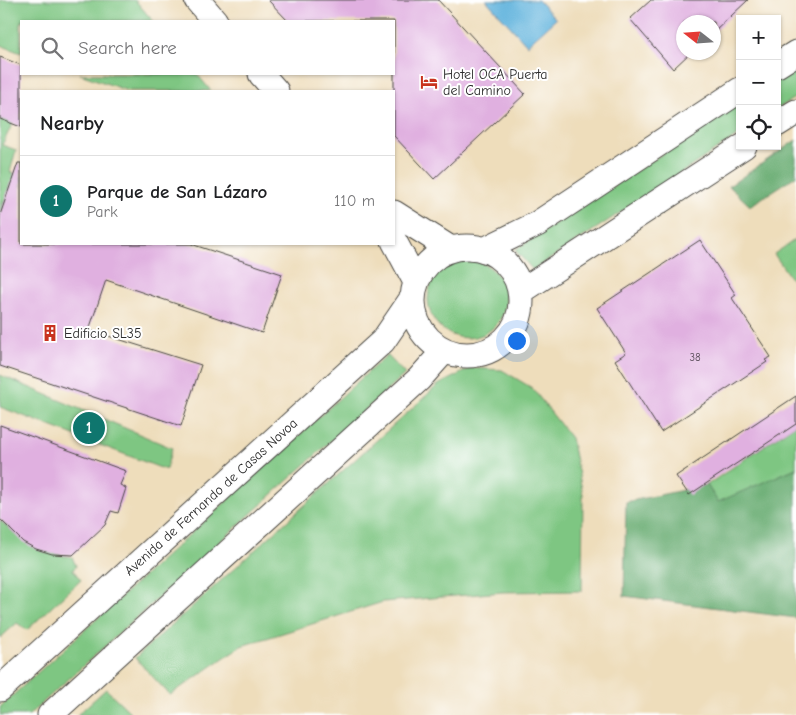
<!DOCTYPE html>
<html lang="en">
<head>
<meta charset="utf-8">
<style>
  :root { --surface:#fff; --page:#f2f2f2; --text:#202124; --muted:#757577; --line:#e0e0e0; --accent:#0f766e }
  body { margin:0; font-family:"Comic Neue",sans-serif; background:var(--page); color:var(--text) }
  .controls { position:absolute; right:15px; top:15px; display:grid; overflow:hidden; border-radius:0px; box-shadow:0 1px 4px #0004 }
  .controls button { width:45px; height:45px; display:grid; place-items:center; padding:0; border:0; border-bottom:1px solid var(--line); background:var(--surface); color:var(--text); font:25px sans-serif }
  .compass { position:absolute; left:676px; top:15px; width:45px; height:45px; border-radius:50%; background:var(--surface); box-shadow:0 1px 4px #0004; rotate:287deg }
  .you { position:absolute; left:516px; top:340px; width:18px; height:18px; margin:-12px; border:4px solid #fff; border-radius:50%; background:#1a73e8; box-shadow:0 0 0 8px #1a73e833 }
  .badge { display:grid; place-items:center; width:32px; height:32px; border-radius:50%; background:var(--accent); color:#fff; font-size:16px; font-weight:700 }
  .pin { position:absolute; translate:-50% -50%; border:2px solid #fff; box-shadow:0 1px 5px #0006 }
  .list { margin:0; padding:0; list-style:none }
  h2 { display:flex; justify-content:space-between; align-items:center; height:65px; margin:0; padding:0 20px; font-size:21px }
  h2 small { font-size:16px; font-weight:400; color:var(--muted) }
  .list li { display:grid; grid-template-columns:32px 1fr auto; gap:15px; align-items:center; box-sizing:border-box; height:90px; padding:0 20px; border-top:1px solid var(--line) }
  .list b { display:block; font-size:19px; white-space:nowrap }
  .list p { margin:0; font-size:16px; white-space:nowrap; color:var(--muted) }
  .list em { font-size:16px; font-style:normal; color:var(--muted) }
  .icon { flex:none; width:28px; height:28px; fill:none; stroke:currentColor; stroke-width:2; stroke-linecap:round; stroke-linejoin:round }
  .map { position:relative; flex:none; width:796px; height:715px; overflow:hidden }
  .search { position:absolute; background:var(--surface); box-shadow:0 1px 4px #0004; left:20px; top:20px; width:375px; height:55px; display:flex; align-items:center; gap:12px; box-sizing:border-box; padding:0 18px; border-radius:0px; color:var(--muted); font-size:19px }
  .panel { position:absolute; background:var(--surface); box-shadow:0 1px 4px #0004; left:20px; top:90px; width:375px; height:155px; border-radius:0px }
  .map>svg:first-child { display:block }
</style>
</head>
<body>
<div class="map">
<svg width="796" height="715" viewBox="0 0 796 715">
  <rect width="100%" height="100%" fill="#fff"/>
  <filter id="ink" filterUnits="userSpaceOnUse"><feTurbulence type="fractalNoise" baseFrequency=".02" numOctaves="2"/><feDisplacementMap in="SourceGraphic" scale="10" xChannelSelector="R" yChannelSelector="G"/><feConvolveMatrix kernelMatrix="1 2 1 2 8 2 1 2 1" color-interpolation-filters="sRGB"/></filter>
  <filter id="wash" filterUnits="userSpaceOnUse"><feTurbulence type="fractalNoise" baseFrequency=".0096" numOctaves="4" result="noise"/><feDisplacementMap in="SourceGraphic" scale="20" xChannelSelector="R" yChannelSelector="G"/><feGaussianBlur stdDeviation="1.12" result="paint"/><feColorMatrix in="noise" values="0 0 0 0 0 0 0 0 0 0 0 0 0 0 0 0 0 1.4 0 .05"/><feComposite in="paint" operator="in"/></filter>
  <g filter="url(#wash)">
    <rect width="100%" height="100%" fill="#edb"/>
    <path fill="#7ec682" stroke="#547856" d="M0 0H135L153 21H21V53L0 45Z
      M796 67V97L777 109V79Z
      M80 74H197L211 91H128Z
      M740 103V134L533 270 515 250Z
      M0 119 13 123 2 145 16 150 10 172 21 176V187L10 184 0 215Z
      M796 239V286L774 254Z
      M428 299a39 39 0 1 1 78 0a39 39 0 1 1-78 0Z
      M387 355 405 374 29 715H0V707Z
      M471 368 502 370 532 388 571 438 583 494 582 591 503 592 383 602 241 646 170 695 135 658 438 385Z
      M0 375 172 448 166 470 0 407Z
      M796 424V468L718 503 707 485Z
      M0 520C29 546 31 551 72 557L76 566 73 570 81 580 27 630 17 623 0 638Z
      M106 689 133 715H77Z"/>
    <path fill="#66ab70" stroke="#486b4e" d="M796 140V176L750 206 729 186Z
      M796 468V618L624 596 626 502 707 485 718 502Z"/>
    <path fill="#62b4dd" stroke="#467084" d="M486 0H538L556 19 527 45Z"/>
    <g id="blocks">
      <path fill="#e0b0e0" d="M268 0H438L525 94 434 179 394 136V21H288Z
        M651 0H748L714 32V22H684V52H691L673 69 630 19Z
        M0 57 21 65V127L0 119Z
        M18 163H21V244H191L282 274 262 333 106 280 89 330 201 365 181 426 0 366V215Z
        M700 240 736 295 732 298 771 357 765 360 767 362 661 432 615 360 626 353 597 308Z
        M796 396V424L689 495 676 476Z
        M0 425 126 471 120 485 126 488 118 513 111 511 105 525 73 555 52 554 36 549 23 542 0 519Z"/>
    </g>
  </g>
  <g filter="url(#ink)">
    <use href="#blocks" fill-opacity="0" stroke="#484641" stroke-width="1"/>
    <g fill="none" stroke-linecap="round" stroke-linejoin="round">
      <g stroke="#484641" stroke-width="27">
        <path id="street" d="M197 0 215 21
          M777 65 796 53
          M261 74 276 91
          M777 124 796 112
          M394 213 451 249
          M394 241 416 282
          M413 301a54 54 0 1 1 108 0a54 54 0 1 1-108 0Z
          M484 250 537 224 740 90
          M520 292 744 146
          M0 689 383 341 413 297
          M50 715 419 379 444 351"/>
      </g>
      <use href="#street" stroke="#fff" stroke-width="25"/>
    </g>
  </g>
  <defs>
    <g id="hotel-bare" transform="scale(1.35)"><path d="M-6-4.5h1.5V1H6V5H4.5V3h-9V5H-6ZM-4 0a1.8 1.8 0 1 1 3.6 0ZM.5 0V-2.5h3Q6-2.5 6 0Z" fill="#c8321e" stroke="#fff" stroke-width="2.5" paint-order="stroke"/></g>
    <g id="building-bare" transform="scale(1.35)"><path d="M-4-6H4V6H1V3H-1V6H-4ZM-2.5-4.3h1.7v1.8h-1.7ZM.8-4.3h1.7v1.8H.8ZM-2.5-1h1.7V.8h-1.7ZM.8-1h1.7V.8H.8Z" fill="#c8321e" stroke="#fff" stroke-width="2.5" paint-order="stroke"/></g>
  </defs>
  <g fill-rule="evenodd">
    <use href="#hotel-bare" x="429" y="82"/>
    <use href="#building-bare" x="50" y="333"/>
  </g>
  <g text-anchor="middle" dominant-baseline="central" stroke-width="4" stroke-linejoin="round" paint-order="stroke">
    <g font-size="11" fill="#584c58">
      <text x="695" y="357">38</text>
    </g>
    <g font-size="14" fill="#2b2b2b" stroke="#fff" text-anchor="start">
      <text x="443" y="74">Hotel OCA Puerta<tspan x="443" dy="16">del Camino</tspan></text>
      <text x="64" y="333">Edificio SL35</text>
    </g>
    <g font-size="14" fill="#2b2b2b" stroke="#fff">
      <text transform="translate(211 497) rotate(-42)">Avenida de Fernando de Casas Novoa</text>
    </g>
  </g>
</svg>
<div class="controls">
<button>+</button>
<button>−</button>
<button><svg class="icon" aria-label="locate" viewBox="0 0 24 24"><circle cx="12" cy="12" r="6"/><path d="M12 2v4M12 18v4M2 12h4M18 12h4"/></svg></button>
</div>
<svg class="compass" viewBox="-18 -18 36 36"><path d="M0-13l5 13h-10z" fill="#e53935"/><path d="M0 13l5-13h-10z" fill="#757577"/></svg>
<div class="you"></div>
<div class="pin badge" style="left:89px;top:428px">1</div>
<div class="search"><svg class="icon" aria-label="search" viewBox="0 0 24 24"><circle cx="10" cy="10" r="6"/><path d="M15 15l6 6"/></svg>Search here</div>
<section class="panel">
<h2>Nearby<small></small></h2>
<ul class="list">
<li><span class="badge">1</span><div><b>Parque de San Lázaro</b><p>Park</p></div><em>110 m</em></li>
</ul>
</section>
</div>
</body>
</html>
